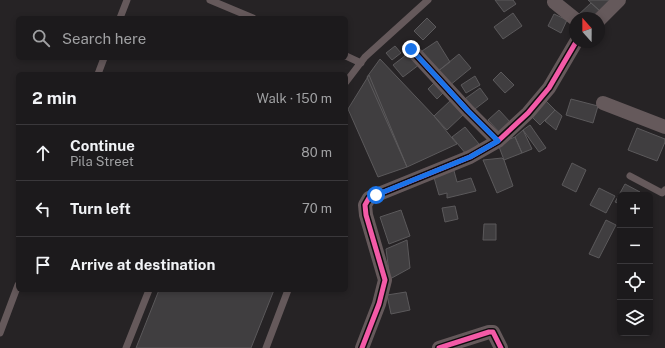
<!DOCTYPE html>
<html lang="en">
<head>
<meta charset="utf-8">
<style>
  :root { --surface:#1c1a1c; --page:#252325; --text:#f1f3f6; --muted:#a0a1a3; --line:#3a383b }
  body { margin:0; font-family:"Public Sans",sans-serif; background:var(--page); color:var(--text) }
  .controls { position:absolute; right:12px; bottom:12px; display:grid; overflow:hidden; border-radius:6px; box-shadow:0 2px 6px #0003 }
  .controls button { width:36px; height:36px; display:grid; place-items:center; padding:0; border:0; border-bottom:1px solid var(--line); background:var(--surface); color:var(--text); font:20px sans-serif }
  .compass { position:absolute; left:569px; top:12px; width:36px; height:36px; border-radius:50%; background:var(--surface); box-shadow:0 2px 6px #0003; rotate:339deg }
  .stop { position:absolute; width:12px; height:12px; margin:-9px; border:3px solid #1a73e8; border-radius:50%; background:#fff }
  .stop.end { background:#1a73e8; border-color:#fff; box-shadow:0 1px 4px #0008 }
  .list { margin:0; padding:0; list-style:none }
  h2 { display:flex; justify-content:space-between; align-items:center; height:52px; margin:0; padding:0 16px; font-size:17px }
  h2 small { font-size:13px; font-weight:400; color:var(--muted) }
  .list li { display:grid; grid-template-columns:26px 1fr auto; gap:12px; align-items:center; box-sizing:border-box; height:56px; padding:0 16px; border-top:1px solid var(--line) }
  .list b { display:block; font-size:15px; white-space:nowrap }
  .list p { margin:0; font-size:13px; white-space:nowrap; color:var(--muted) }
  .list em { font-size:13px; font-style:normal; color:var(--muted) }
  .icon { flex:none; width:22px; height:22px; fill:none; stroke:currentColor; stroke-width:2; stroke-linecap:round; stroke-linejoin:round }
  .map { position:relative; flex:none; width:665px; height:348px; overflow:hidden }
  .search { position:absolute; background:var(--surface); box-shadow:0 2px 6px #0003; left:16px; top:16px; width:332px; height:44px; display:flex; align-items:center; gap:10px; box-sizing:border-box; padding:0 14px; border-radius:6px; color:var(--muted); font-size:15px }
  .panel { position:absolute; background:var(--surface); box-shadow:0 2px 6px #0003; left:16px; top:72px; width:332px; height:220px; border-radius:6px }
  .map>svg:first-child { display:block }
</style>
</head>
<body>
<div class="map">
<svg width="665" height="348" viewBox="0 0 665 348">
  <rect width="100%" height="100%" fill="#262325"/>
  <path fill="#403e40" stroke="#5b595b" d="M495 0H513L516 4 504 12Z
    M588 0H612L601 12Z
    M591 3 601 12 595 18H579L577 16Z
    M513 13 522 26 503 39 494 27Z
    M554 14 567 20 561 33 548 26Z
    M427 18 436 27 423 40 414 31Z
    M437 41 450 62 437 72 422 51Z
    M395 46 401 53 392 60 386 53Z
    M410 52 420 64 403 77 393 65Z
    M459 54 471 68 449 86 437 72Z
    M380 59 434 116 457 144 407 167 367 77Z
    M501 72 514 85 505 93 493 80Z
    M369 75 407 167 378 177 348 109Z
    M475 76 480 85 466 93 461 85Z
    M436 81 445 91 437 99 428 89Z
    M480 88 488 99 471 112 462 101Z
    M571 99 598 106 593 123 566 115Z
    M451 100 464 114 447 130 434 116Z
    M545 100 555 110 540 125 530 115Z
    M499 110 511 123 500 133 488 120Z
    M555 110 562 116 556 130 545 121Z
    M530 125 546 148 539 152 523 130Z
    M465 127 479 144 466 154 452 137Z
    M637 128 665 139V142L657 161 628 150Z
    M523 130 532 149 522 153 515 137Z
    M515 137 522 153 504 160 498 144Z
    M502 158 504 160 513 186 497 193 483 160Z
    M572 163 586 170 576 192 562 185Z
    M453 167 457 182 471 178 476 191 447 198V193L439 195 433 174Z
    M625 184 640 192 638 195H620V204L615 202Z
    M599 188 615 196 606 213 590 205Z
    M455 206 458 219 445 222 442 208Z
    M401 210 410 236 389 244 380 217Z
    M606 220 616 225 599 258 589 254Z
    M484 224H496V240H483Z
    M407 240 410 268 390 279 386 249Z
    M159 290H274L251 348H136Z
    M406 292 410 310 391 314 387 295Z"/>
  <g fill="none" stroke-linecap="round" stroke-linejoin="round">
    <path stroke="#65595b" stroke-width="7" d="M210 0 253 18
      M120 18 127 0
      M346 56 361 63
      M98 74 104 58
      M346 82 365 57 428 0
      M630 176 662 193 665 190
      M0 333 18 285
      M126 348 149 290
      M266 348 288 290"/>
    <path stroke="#65595b" stroke-width="14" d="M554 2 575 19
      M599 20 619 0
      M411 49 468 111 498 141
      M603 103 665 127
      M362 348 379 304 385 280 366 215 365 205 369 198 470 157 498 141 528 113 549 88 576 42
      M439 348 489 332H493L501 348"/>
    <g stroke="#0f0c0e" stroke-width="8">
      <path id="cycleway" d="M411 49 468 111 498 141
        M362 348 379 304 385 280 366 215 365 205 369 198 470 157 498 141 528 113 549 88 576 42
        M439 348 489 332H493L501 348"/>
    </g>
    <use href="#cycleway" stroke="#f35aa7" stroke-width="5"/>
  </g>
  <g fill="none" stroke-linecap="round" stroke-linejoin="round">
    <path stroke="#1a73e8" stroke-width="5" d="M376 195 470 157 498 141 468 111 411 49"/>
  </g>
</svg>
<div class="controls">
<button>+</button>
<button>−</button>
<button><svg class="icon" aria-label="locate" viewBox="0 0 24 24"><circle cx="12" cy="12" r="6"/><path d="M12 2v4M12 18v4M2 12h4M18 12h4"/></svg></button>
<button><svg class="icon" aria-label="layers" viewBox="0 0 24 24"><path d="M12 4l9 5-9 5-9-5zM3 14l9 5 9-5"/></svg></button>
</div>
<svg class="compass" viewBox="-18 -18 36 36"><path d="M0-13l5 13h-10z" fill="#e53935"/><path d="M0 13l5-13h-10z" fill="#a0a1a3"/></svg>
<div class="stop" style="left:376px;top:195px"></div>
<div class="stop end" style="left:411px;top:49px"></div>
<div class="search"><svg class="icon" aria-label="search" viewBox="0 0 24 24"><circle cx="10" cy="10" r="6"/><path d="M15 15l6 6"/></svg>Search here</div>
<section class="panel">
<h2>2 min<small>Walk · 150 m</small></h2>
<ul class="list">
<li><svg class="icon" aria-label="ahead" viewBox="0 0 24 24"><path d="M12 20V5M6 11l6-6 6 6"/></svg><div><b>Continue</b><p>Pila Street</p></div><em>80 m</em></li>
<li><svg class="icon" aria-label="left" viewBox="0 0 24 24"><path d="M17 20v-9H6M10 6l-5 5 5 5"/></svg><div><b>Turn left</b></div><em>70 m</em></li>
<li><svg class="icon" aria-label="arrive" viewBox="0 0 24 24"><path d="M6 21V4h12l-3 4 3 4H6"/></svg><div><b>Arrive at destination</b></div></li>
</ul>
</section>
</div>
</body>
</html>
